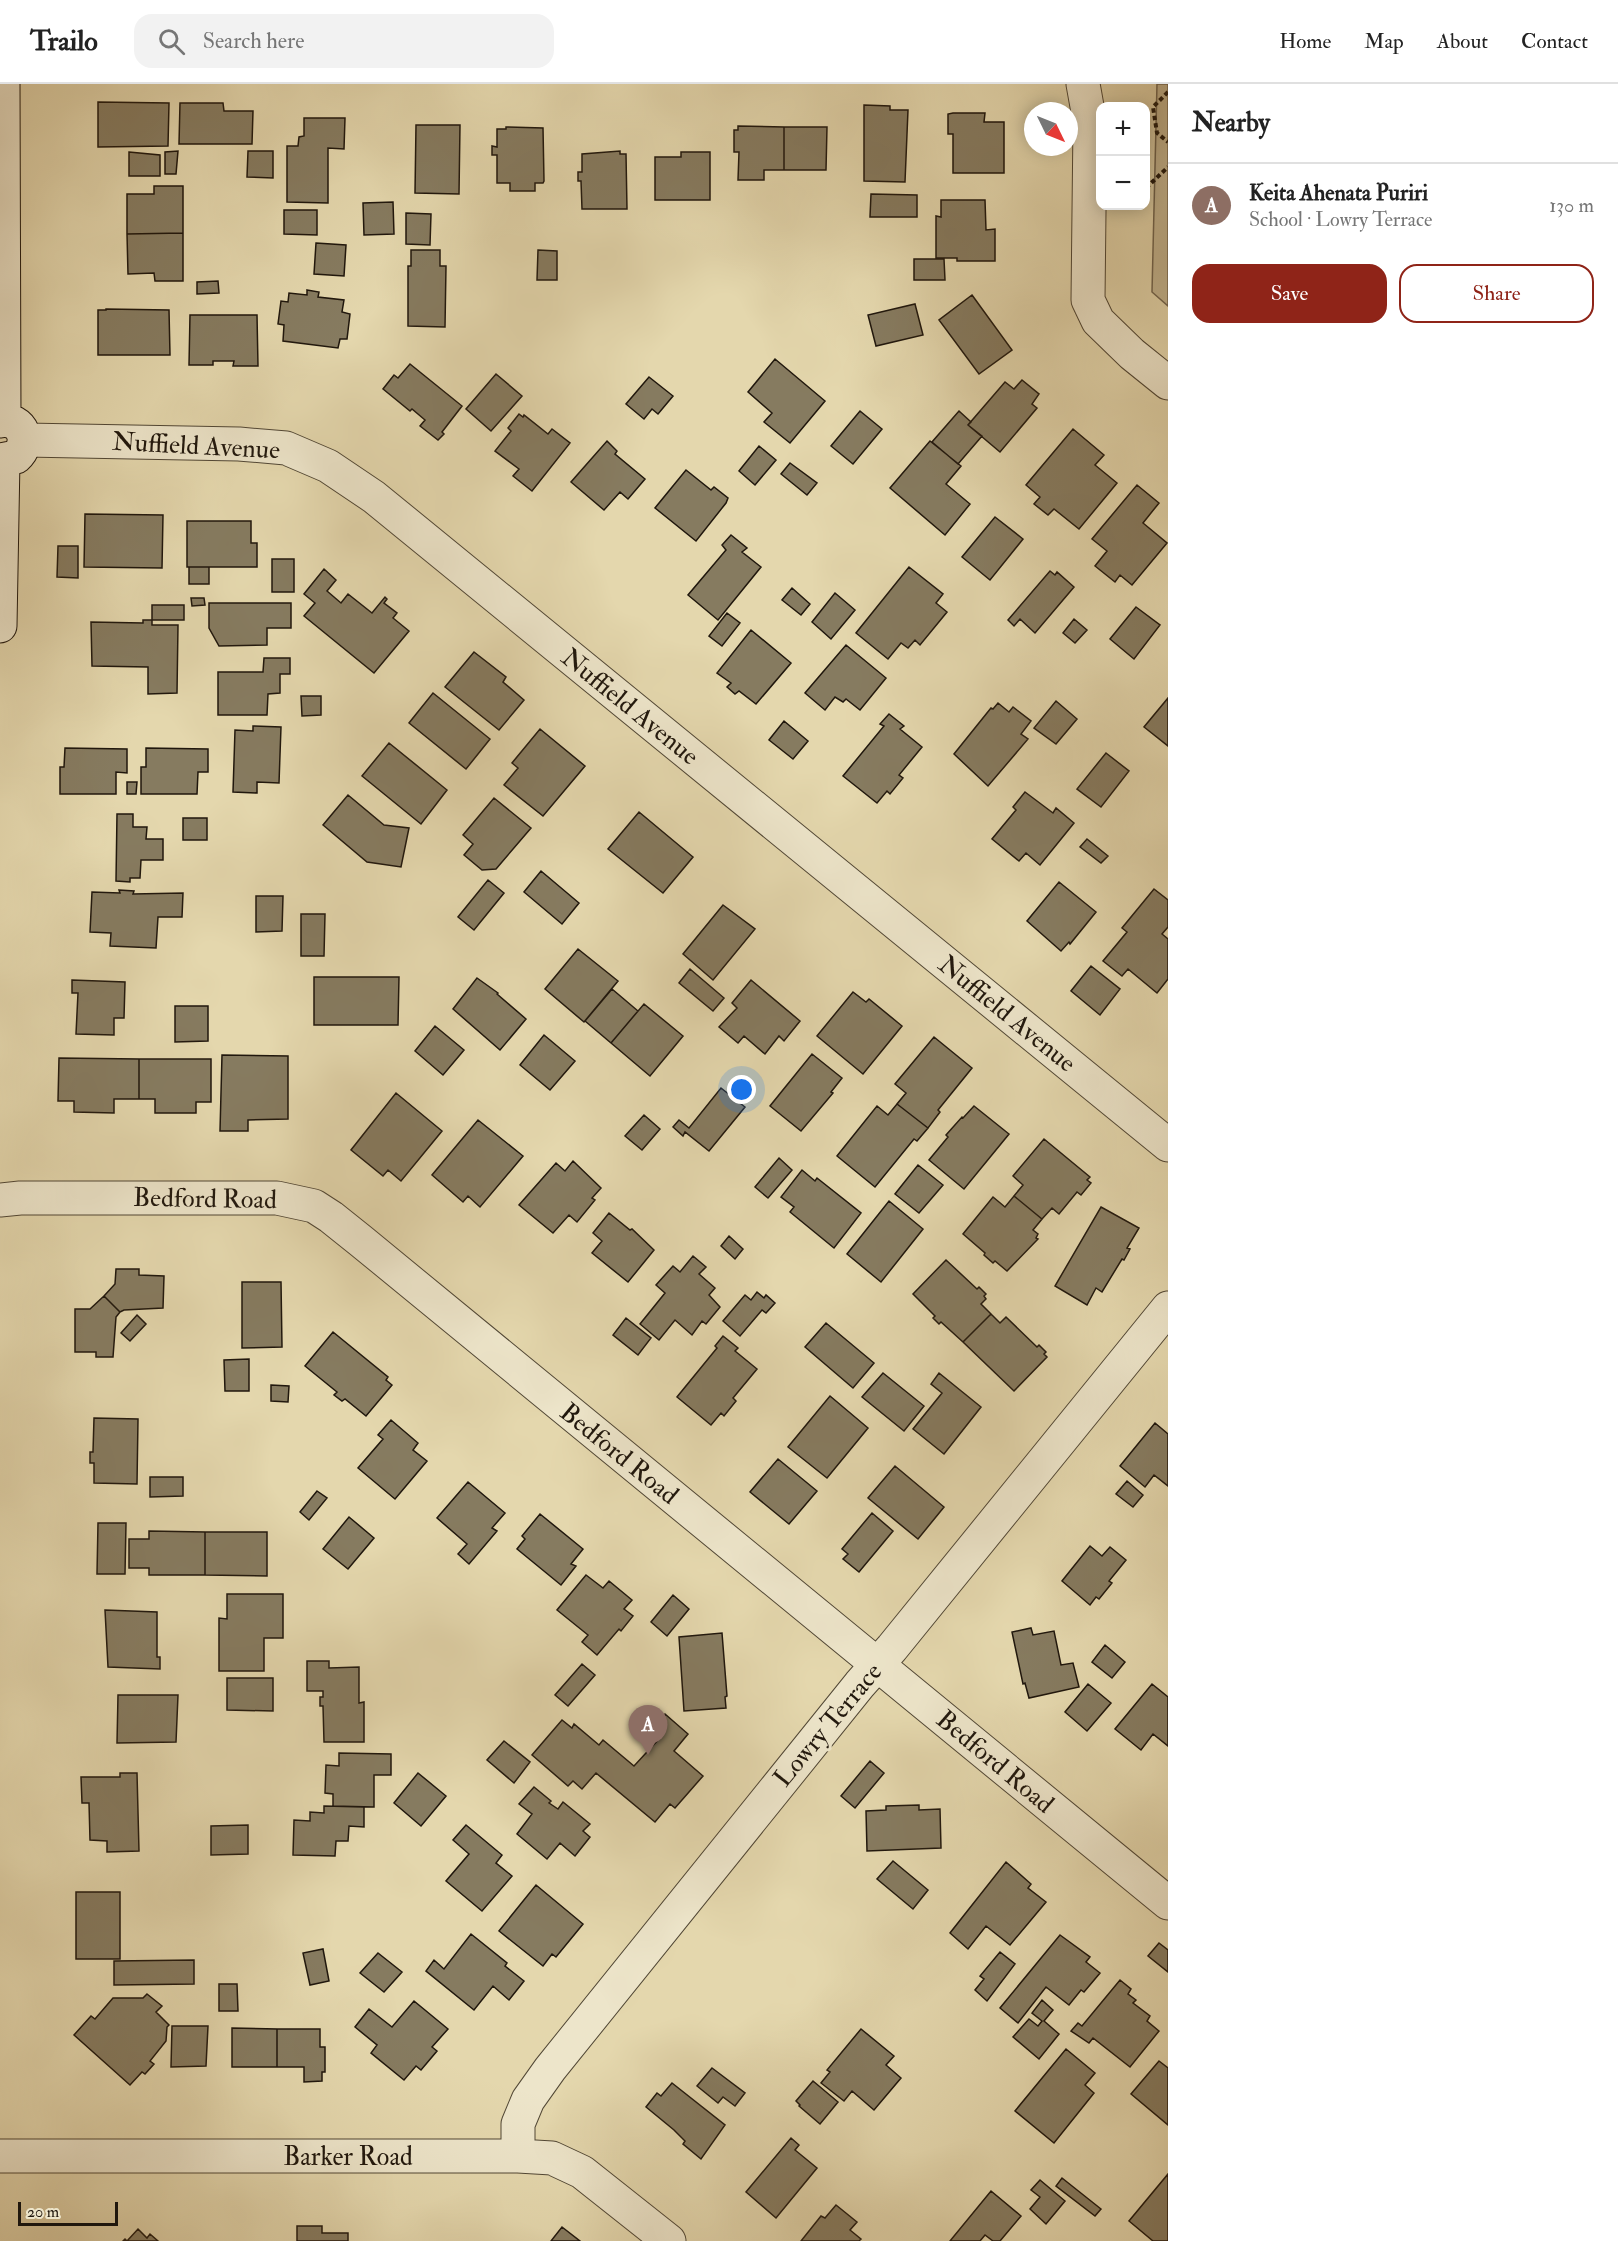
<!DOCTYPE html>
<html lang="en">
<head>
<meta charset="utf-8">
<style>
  :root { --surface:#fff; --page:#f2f2f2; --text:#222; --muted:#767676; --line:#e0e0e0; --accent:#8f2418 }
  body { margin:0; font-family:"IM FELL Double Pica",serif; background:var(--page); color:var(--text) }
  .controls { position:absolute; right:18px; top:18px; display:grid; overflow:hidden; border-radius:12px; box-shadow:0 3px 15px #0003 }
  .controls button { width:54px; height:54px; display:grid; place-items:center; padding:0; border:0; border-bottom:2px solid var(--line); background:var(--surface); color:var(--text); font:30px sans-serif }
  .compass { position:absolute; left:1024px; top:18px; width:54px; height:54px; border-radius:50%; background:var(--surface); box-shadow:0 3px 15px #0003; rotate:133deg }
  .scale { position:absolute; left:18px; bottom:15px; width:100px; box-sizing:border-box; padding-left:6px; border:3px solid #20170d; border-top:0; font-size:16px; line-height:21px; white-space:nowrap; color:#20170d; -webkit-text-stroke:4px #ede5ca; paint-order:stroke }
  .you { position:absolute; left:742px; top:1006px; width:21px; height:21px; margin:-15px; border:4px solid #fff; border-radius:50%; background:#1a73e8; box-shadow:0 0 0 9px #1a73e833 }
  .badge { display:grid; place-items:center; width:39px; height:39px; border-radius:50%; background:var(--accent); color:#fff; font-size:20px; font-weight:700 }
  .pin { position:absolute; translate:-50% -50px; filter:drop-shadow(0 2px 3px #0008) }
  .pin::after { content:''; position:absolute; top:32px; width:21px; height:18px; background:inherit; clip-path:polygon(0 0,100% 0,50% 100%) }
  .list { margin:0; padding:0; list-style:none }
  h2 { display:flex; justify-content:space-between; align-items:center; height:78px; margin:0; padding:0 24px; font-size:26px }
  h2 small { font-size:20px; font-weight:400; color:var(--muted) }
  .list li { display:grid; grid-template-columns:39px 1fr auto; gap:18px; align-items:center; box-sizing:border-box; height:84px; padding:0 24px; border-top:2px solid var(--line) }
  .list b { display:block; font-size:22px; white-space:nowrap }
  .list p { margin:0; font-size:20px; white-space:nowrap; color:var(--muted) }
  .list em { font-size:20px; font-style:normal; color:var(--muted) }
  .actions { display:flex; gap:12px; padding:18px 24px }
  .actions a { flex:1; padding:14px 0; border:2px solid var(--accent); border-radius:18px; text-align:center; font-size:21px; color:var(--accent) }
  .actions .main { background:var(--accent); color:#fff }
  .icon { flex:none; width:33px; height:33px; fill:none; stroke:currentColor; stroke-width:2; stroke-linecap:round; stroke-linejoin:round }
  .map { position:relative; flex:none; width:1168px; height:2157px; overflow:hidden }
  header { display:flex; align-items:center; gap:36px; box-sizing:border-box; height:84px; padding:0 30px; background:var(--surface); border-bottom:2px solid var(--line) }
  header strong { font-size:28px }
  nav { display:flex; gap:33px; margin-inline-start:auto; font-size:21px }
  .search { width:420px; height:54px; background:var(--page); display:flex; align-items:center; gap:15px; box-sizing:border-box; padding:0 21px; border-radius:18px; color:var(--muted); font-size:22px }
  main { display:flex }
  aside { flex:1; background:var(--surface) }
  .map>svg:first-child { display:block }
</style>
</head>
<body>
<header>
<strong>Trailo</strong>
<div class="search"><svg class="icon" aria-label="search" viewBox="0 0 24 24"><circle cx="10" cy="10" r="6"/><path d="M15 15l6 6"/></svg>Search here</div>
<nav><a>Home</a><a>Map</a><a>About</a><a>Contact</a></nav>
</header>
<main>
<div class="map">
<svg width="1168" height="2157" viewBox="0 0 1168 2157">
  <rect width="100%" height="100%" fill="#e4d7ad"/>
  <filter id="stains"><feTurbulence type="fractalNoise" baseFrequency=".00333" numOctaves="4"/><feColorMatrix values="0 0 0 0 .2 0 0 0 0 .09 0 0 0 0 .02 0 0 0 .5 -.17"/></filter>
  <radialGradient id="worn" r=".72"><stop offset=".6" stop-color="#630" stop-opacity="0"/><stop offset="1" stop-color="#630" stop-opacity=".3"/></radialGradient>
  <path fill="#c3b692" stroke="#726650" stroke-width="1.5" d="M1157 0H1168V222L1152 208Z"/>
  <path fill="#867b60" stroke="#20170d" stroke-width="1.5" d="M98 18 169 19 168 62 98 63Z
    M180 19H223L224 27H253L252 60H179Z
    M864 21 890 22V26H908L905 98 864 97Z
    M953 29H985L984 38H1004V89H953V50H948V30Z
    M304 34H345L344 65 328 64V119L287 118V62H298L299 53 304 52Z
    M416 41H460L459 110 415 109Z
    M738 42 784 43V86H764V96H738L739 68H734V46H738Z
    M506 43 543 44 544 97 543 99H535V107H510V99H497V71H492V62L497 63V45H506Z
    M784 43H827L826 86H784Z
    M178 67 176 90H165V68Z
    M248 67H273V94L247 93Z
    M620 67V70H626L627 125H582L581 97H578V88H582V70Z
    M129 68 160 71V92H129Z
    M681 68H710V116H655V73H681Z
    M154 102H183V149L127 150V110H154Z
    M871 110 917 111V133H870Z
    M941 116H985L986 146 995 145V177H957V174H936V132L941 133Z
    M393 118 394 150 364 151 363 119Z
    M284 126H317V151L284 150Z
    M406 129 431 130 430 161 406 160Z
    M183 149V197H155L154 189 128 190 127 150Z
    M316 159 346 161 344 192 314 190Z
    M411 166H440V182H446L445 243 408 242V182H411Z
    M538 166 557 167V196H537Z
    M914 175H944L945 196H914Z
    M218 197 219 209 197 210V198Z
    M307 206 319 208 318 213 344 216 342 228 350 230 347 255H340L338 264 283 257 284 241 278 240 281 217 288 218 289 209 307 211Z
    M972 211 1012 266 979 290 939 236Z
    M915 220 923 251 876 262 868 231Z
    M106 225 169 226 170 271H98V226H106Z
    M190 231H257L258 282H233L234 277H213V281H189Z
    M775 275 825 317 790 359 764 338 772 329 748 308Z
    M410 280 462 322 442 348 444 350 438 356 420 342 425 336 412 325 410 327 383 305 394 291 398 294Z
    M496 290 522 312 491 347 466 325Z
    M649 293 673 312 658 330 652 325 644 335 626 320Z
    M1022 296 1039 310 1032 320 1037 324 1000 368 968 341 1005 298 1014 305Z
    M860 327 882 345 853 380 831 362Z
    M959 327 971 338 968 341 982 352 958 380 932 358Z
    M519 330 523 333 524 331 548 350 552 345 570 359 532 407 513 392 519 385 495 367 511 347 508 344Z
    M1073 345 1104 371 1095 381 1117 399 1079 445 1054 425 1048 431 1034 420 1040 413 1026 401Z
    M607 357 617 367 615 370 645 395 628 415 620 408 604 426 571 398Z
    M930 357 961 382 946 400 970 420 945 451 890 404Z
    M759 362 776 376 755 401 739 387Z
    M790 379 817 399 807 411 781 390Z
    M686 386 711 406 714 403 728 414 726 419 696 457 655 424Z
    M1137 401 1159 419 1143 439 1167 459 1132 501 1120 491 1115 498 1095 482 1107 467 1092 455Z
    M85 430 163 431 162 484 84 483Z
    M995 433 1023 455 990 496 962 473Z
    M187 437H251V459H257V483H187Z
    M731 451 747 464 742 468 761 483 718 536 688 511 726 466 722 461Z
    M58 462H78V494L57 493Z
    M272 475H294V508H272Z
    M189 483H209V500H189Z
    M909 483 943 510 936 519 947 528 920 561 915 556 908 564 901 559 888 575 856 549Z
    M324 485 336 496 327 507 341 519 348 510 372 529 385 513 387 515 384 519 397 529 393 534 409 547 374 589 304 532 315 519 304 510Z
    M1050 487 1055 491 1057 488 1074 503 1035 549 1020 535 1014 542 1008 536Z
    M792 504 810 520 801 531 782 516Z
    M835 509 855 526 831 555 812 538Z
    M191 514H204L205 521 192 522Z
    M209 519H291V544H267V561L219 562 209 544Z
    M152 521H184V536H152Z
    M1136 523 1160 541 1134 575 1110 555Z
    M727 529 740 539 722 562 709 552Z
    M1074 535 1087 546 1075 559 1063 549Z
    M143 536H152V541H178L177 609 148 610V583L92 582 91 538 143 539Z
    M751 546 791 579 756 620 739 607 735 610 727 603 731 599 717 589Z
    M846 561 886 594 860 626 846 615 843 618 835 613 825 626 805 609Z
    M474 568 506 593 503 598 524 616 499 646 445 603Z
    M264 574H290V590H280V609L268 610 267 631H218V588H263Z
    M433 609 490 655 466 685 409 639Z
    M301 612H321V631L302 632Z
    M1168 614V662L1144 643Z
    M1056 617 1077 635 1056 660 1034 644Z
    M998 619 1009 628 1013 623 1031 637 1021 650 1028 655 988 702 954 670 991 624 993 625Z
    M889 630 904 642 900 645 922 663 899 691 903 694 890 710 887 707 877 719 843 692 884 642 880 640Z
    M784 637 808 657 793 675 769 656Z
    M253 642 281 643 279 699 257 698V709L233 708 235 646 253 647Z
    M540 645 585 682 543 732 504 701 518 684 512 679Z
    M389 659 447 706 421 740 362 692Z
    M65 664 127 665V689L116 688V710H60V683H64Z
    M146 664 208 665V688H198L197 710H141V683H146Z
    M1106 669 1129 687 1101 723 1077 705Z
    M127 698H137L136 710H127Z
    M1025 708 1053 729 1056 724 1074 739 1040 781 1026 769 1019 777 992 755 1016 726 1013 723Z
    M348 711 384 741 409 744 401 783 367 778 323 741Z
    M494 714 531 744 496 785 482 786 464 771 473 760 463 751Z
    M639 728 693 773 663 809 608 765Z
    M117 730H133V743H147L146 755H163V776H141L140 794H130V798L116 797Z
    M183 734H207V756H183Z
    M1087 755 1108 772 1101 779 1080 763Z
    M541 787 579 819 562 840 524 808Z
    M488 796 504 809 474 846 458 833Z
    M1059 798 1096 828 1070 860 1069 858 1061 867 1027 837Z
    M1154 805 1168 816V843L1162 850 1168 855V895L1157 909 1128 885 1122 892 1103 877 1127 848 1122 844Z
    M119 806 134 807 133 810 183 809 182 833H158L156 864 110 862 111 849 90 848 92 808 120 809Z
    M256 812H283L282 847 256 848Z
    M723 821 755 845 713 896 683 870Z
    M301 830H325L324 872H301Z
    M578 865 618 897 584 938 545 905Z
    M1091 882 1120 905 1100 931 1071 907Z
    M690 885 724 914 713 927 679 899Z
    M314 893H399L398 941H314Z
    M477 894 498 909 497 910 526 935 500 966 453 925Z
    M72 896 125 898 124 934H114V951L76 950 78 909H72Z
    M751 896 800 937 784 957 779 952 765 970 744 952 738 959 719 943 737 924 732 919Z
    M612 905 638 927 611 959 585 937Z
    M853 908 866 918 869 915 902 942 863 990 817 952Z
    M644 920 683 952 650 992 611 959Z
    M175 922H208V957L175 958Z
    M435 942 464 966 443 991 415 967Z
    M544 951 575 977 550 1006 520 981Z
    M934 953 972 984 938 1026 940 1028 928 1044 897 1020 906 1009 895 1000Z
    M812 970 842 994 831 1008 833 1009 801 1047 770 1022Z
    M222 971 288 972V1035L248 1036V1047H220Z
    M59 974 139 975V1015H114V1029L74 1028V1017H58Z
    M139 975H211V1018H196V1029H155V1015H139Z
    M721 1004 745 1023 709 1067 685 1048 683 1052 673 1043 679 1036 689 1044Z
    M396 1009 442 1047 401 1097 388 1086 383 1092 351 1066Z
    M897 1020 928 1044 917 1057 914 1055 875 1103 837 1072 877 1022 888 1031Z
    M974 1022 1009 1050 964 1105 929 1076 948 1053 946 1051 962 1033 963 1034Z
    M644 1031 660 1045 642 1066 625 1052Z
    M478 1036 523 1072 480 1123 468 1112 463 1118 432 1091Z
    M1044 1055 1090 1093 1087 1096 1091 1099 1081 1111 1077 1108 1059 1130 1052 1124 1042 1135 1014 1112 1023 1101 1013 1092Z
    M779 1074 792 1086 768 1114 755 1103Z
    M573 1077 601 1104 592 1114 595 1116 577 1138 569 1131 553 1149 519 1121 556 1079 565 1087Z
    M918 1081 943 1101 919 1129 895 1110Z
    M802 1086 815 1097 817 1094 861 1129 834 1164 790 1128 794 1123 781 1113Z
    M1014 1112 1042 1135 1033 1146 1038 1150 1036 1154 1038 1155 1007 1187 995 1177 993 1179 984 1171 985 1169 963 1150 993 1113 1005 1123Z
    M889 1117 923 1145 881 1198 847 1170Z
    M1101 1123 1139 1144 1127 1164 1130 1165 1124 1176 1122 1175 1102 1208 1096 1204 1087 1221 1055 1202Z
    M609 1129 630 1146 632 1145 654 1166 628 1198 592 1169 602 1157 593 1149Z
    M729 1152 743 1165 735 1175 721 1162Z
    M693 1172 706 1183 699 1190 715 1204 709 1211 720 1223 706 1240 702 1237 692 1251 675 1236 659 1256 640 1240 665 1209 656 1201 673 1182 680 1188Z
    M946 1176 977 1205 979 1203 986 1210 984 1212 986 1215 981 1220 991 1230 963 1258 941 1238 939 1240 933 1234 935 1232 913 1210Z
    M116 1185H139V1191L164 1192 163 1224 124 1226 120 1228 104 1212 115 1200Z
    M242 1198H281L282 1263 242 1264Z
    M757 1208 764 1214 766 1211 775 1219 766 1229 762 1226 740 1252 723 1237 745 1211 751 1216Z
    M104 1212 120 1228 116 1233 113 1273H96V1268H75V1225H90Z
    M991 1230 1000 1239 1006 1233 1037 1263 1039 1261 1046 1268 1044 1270 1047 1273 1014 1307 963 1258Z
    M137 1231 146 1240 130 1257 121 1249Z
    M626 1234 651 1254 638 1271 613 1251Z
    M826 1239 874 1279 853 1304 805 1263Z
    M333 1248 388 1293 386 1296 392 1301 366 1332 345 1315 342 1317 334 1311 337 1308 305 1282Z
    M723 1252 738 1264 735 1267 757 1285 733 1314 736 1317 724 1332 721 1329 711 1341 677 1313 717 1264 715 1262Z
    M249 1275V1307H225L224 1276Z
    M883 1289 924 1322 904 1347 862 1313Z
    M939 1289 981 1323 944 1370 913 1345 942 1309 931 1300Z
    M271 1301 289 1302 288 1318 271 1317Z
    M830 1312 868 1344 827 1394 788 1363Z
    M94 1334 138 1335 137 1400 94 1399V1379H90V1368H93Z
    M391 1336 418 1359 413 1366 427 1377 395 1415 358 1384 383 1355 378 1351Z
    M1155 1339 1168 1350V1402L1154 1391 1145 1403 1120 1382Z
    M778 1375 817 1407 789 1440 750 1408Z
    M895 1382 944 1423 918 1455 868 1414Z
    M150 1393H183V1412L150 1413Z
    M1127 1397 1143 1411 1133 1423 1116 1410Z
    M468 1398 505 1429 492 1444 497 1447 469 1480 458 1470 467 1460 437 1434Z
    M317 1407 327 1414 309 1436 300 1428Z
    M872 1429 893 1447 859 1488 843 1475 848 1470 842 1465Z
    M540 1430 583 1465 571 1480 576 1482 561 1501 517 1465 525 1455 522 1452Z
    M349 1433 374 1454 348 1485 323 1465Z
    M98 1439H126L125 1490H97Z
    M149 1447 205 1448V1491H149V1484H129V1455H149Z
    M205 1448H267V1492L205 1491Z
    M1090 1462 1102 1472 1110 1463 1126 1476 1109 1497 1112 1499 1099 1515 1096 1513 1090 1521 1062 1497Z
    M586 1491 603 1504 609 1497 632 1516 624 1525 633 1532 621 1547 619 1545 597 1571 582 1558 588 1551 557 1526Z
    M227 1510H283V1554H264V1587H219V1534L227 1535Z
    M673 1511 689 1525 667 1552 651 1538Z
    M105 1526 157 1528V1573H160V1585L108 1583Z
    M1031 1544 1033 1551 1054 1547 1061 1581 1073 1579 1079 1603 1029 1614 1025 1599 1023 1600 1012 1548Z
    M722 1549 727 1612 725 1613 726 1624 684 1627 679 1553Z
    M1105 1561 1125 1578 1112 1594 1092 1578Z
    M307 1577H329V1584L359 1583V1619L364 1618V1658H324L323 1622H320V1613H323V1607H307Z
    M582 1580 595 1591 568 1622 555 1611Z
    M227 1594H273V1627L227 1626Z
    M1088 1600 1111 1619 1087 1647 1065 1628Z
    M1152 1600 1168 1613V1662L1153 1650 1141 1666 1115 1645Z
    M118 1611H178L176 1658 117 1659Z
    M665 1630 688 1650 674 1667 703 1692 675 1724 670 1720 655 1738 596 1689 582 1705 573 1697 568 1702 532 1671 562 1636 572 1644 574 1640 599 1661 603 1656 634 1682 658 1656 649 1648Z
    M504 1657 530 1678 514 1699 487 1676Z
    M339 1669 391 1670V1691H374V1723L333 1722V1710L325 1709 326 1681 339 1682Z
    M870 1677 884 1689 855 1724 841 1712Z
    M120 1689H137L139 1767 107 1768V1757L90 1756 89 1719H82L81 1693H120Z
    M418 1689 446 1712 421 1742 394 1719Z
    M534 1703 551 1717 549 1719 558 1725 563 1718 590 1740 583 1747 590 1753 575 1772 560 1759 547 1775 517 1750 532 1730 519 1720Z
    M919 1721V1726L940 1725 941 1764 867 1767 866 1727 886 1726V1722Z
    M324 1722 364 1723V1743L349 1742 348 1757H336L335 1772 293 1771 294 1736 310 1737V1728L324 1729Z
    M248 1741V1770L211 1771V1742Z
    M466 1741 502 1771 496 1779 512 1792 482 1827 446 1797 469 1770 453 1756Z
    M893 1777 928 1806 913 1825 877 1795Z
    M1006 1778 1031 1800 1028 1804 1046 1818 1010 1861 986 1842 968 1865 950 1849Z
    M536 1801 583 1840 556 1873 552 1870 543 1882 499 1847Z
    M76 1808H120V1875H76Z
    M471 1850 507 1879 505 1882 524 1897 509 1916 493 1902 474 1926 426 1887 434 1876 444 1885Z
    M1060 1851 1090 1873 1086 1878 1100 1889 1084 1908 1081 1906 1069 1921 1046 1903 1018 1939 1000 1924Z
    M1159 1859 1168 1866V1888L1148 1872Z
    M323 1865 329 1897 310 1901 303 1869Z
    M1000 1868 1015 1880 987 1917 975 1906 984 1895 980 1892Z
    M378 1869 402 1888 384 1908 360 1889Z
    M194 1876V1900L114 1901V1877Z
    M1120 1896 1131 1905 1128 1910 1136 1916 1133 1919 1150 1932 1147 1937 1159 1947 1130 1983 1093 1954 1089 1959 1071 1947 1078 1939 1082 1942Z
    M219 1900H237L238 1927H219Z
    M147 1910 162 1922 156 1928 169 1941 167 1943 166 1957 150 1977 154 1980 145 1990 142 1988 130 2001 74 1951 91 1932 95 1935 113 1914H143Z
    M1042 1916 1053 1926 1044 1937 1059 1950 1039 1975 1013 1953 1029 1935 1038 1942 1042 1937 1032 1929Z
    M414 1917 448 1945 432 1963 437 1967 421 1986 416 1982 404 1996 371 1969 377 1961 355 1943 369 1925 392 1943Z
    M172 1942H208L206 1982 171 1983Z
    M232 1944 277 1945V1983H232Z
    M277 1945H320V1963H325V1988H322V1997L304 1998V1983H277Z
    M861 1945 894 1972 886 1981 901 1994 874 2026 852 2007 844 2017 821 1999 830 1988 827 1986Z
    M1066 1965 1095 1989 1085 2001 1094 2009 1054 2059 1015 2027Z
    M1159 1977 1168 1984V2041L1131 2010Z
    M712 1984 745 2009 735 2022 723 2013 718 2019 697 2002Z
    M813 1997 838 2018 820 2040 799 2022 800 2021 796 2017Z
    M672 1999 725 2041 701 2075 683 2060 685 2057 674 2046 646 2023 657 2009 661 2012Z
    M791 2054 799 2061 795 2066 817 2084 776 2134 746 2108Z
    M1168 2090V2157H1153L1129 2137Z
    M1062 2094 1101 2125 1095 2132 1056 2102Z
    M1040 2096 1065 2117 1046 2140 1030 2125 1040 2113 1031 2106Z
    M991 2107 1021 2132 1000 2157H993L985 2151 980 2157H950Z
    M836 2121 857 2138 850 2146 861 2155 859 2157H801L821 2132 825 2134Z
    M297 2142H322V2149H348V2157H297Z
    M562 2143 580 2157H551Z
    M138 2145 147 2154 150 2150 158 2157H123L125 2155 127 2157Z"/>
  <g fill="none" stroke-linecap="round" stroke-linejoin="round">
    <g stroke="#514735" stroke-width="35">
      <path id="street" d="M1083 0 1090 39 1088 216 1098 237 1132 270 1168 299
        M25 356 239 360 286 364 328 382 374 413 1168 1061
        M0 1116 20 1114H277L314 1122 331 1133 361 1157 1168 1819
        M0 2072H518L552 2074 582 2088 669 2157
        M518 2072V2040L528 2016 550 1985 860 1600 892 1564 1168 1224"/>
    </g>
    <g stroke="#20170d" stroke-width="35">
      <path id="secondary" d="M3 0 4 336
        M0 337C23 333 32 359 16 373L0 376
        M0 542 3 376"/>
    </g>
    <path stroke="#20170d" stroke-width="4" stroke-dasharray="4.5 3" stroke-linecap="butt" d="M1168 8 1153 23 1157 49 1168 58
      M1146 104 1168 83"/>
    <use href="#street" stroke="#ede5ca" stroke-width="33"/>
    <use href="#secondary" stroke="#ede5ca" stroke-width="33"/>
  </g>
  <g text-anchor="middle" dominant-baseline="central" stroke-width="6" stroke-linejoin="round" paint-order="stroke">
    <g font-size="26" fill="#20170d" stroke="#ede5ca">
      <text transform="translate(196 362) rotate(3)">Nuffield Avenue</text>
      <text transform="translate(630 623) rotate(39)">Nuffield Avenue</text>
      <text transform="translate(1007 930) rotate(39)">Nuffield Avenue</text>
      <text transform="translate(205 1115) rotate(1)">Bedford Road</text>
      <text transform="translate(619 1370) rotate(39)">Bedford Road</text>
      <text transform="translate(828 1641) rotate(-50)">Lowry Terrace</text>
      <text transform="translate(995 1678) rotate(40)">Bedford Road</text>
      <text x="348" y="2073">Barker Road</text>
    </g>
  </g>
  <rect width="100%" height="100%" filter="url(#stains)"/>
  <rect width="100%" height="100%" fill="url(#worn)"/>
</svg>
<div class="controls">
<button>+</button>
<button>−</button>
</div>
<svg class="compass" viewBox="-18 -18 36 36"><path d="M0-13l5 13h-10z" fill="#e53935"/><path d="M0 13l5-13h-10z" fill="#767676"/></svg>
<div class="scale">20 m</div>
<div class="you"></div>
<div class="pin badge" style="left:648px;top:1671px;background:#8d6e63">A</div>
</div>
<aside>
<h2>Nearby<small></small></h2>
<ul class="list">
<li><span class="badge" style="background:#8d6e63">A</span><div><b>Keita Ahenata Puriri</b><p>School · Lowry Terrace</p></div><em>130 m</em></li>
</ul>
<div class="actions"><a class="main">Save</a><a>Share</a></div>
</aside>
</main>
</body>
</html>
